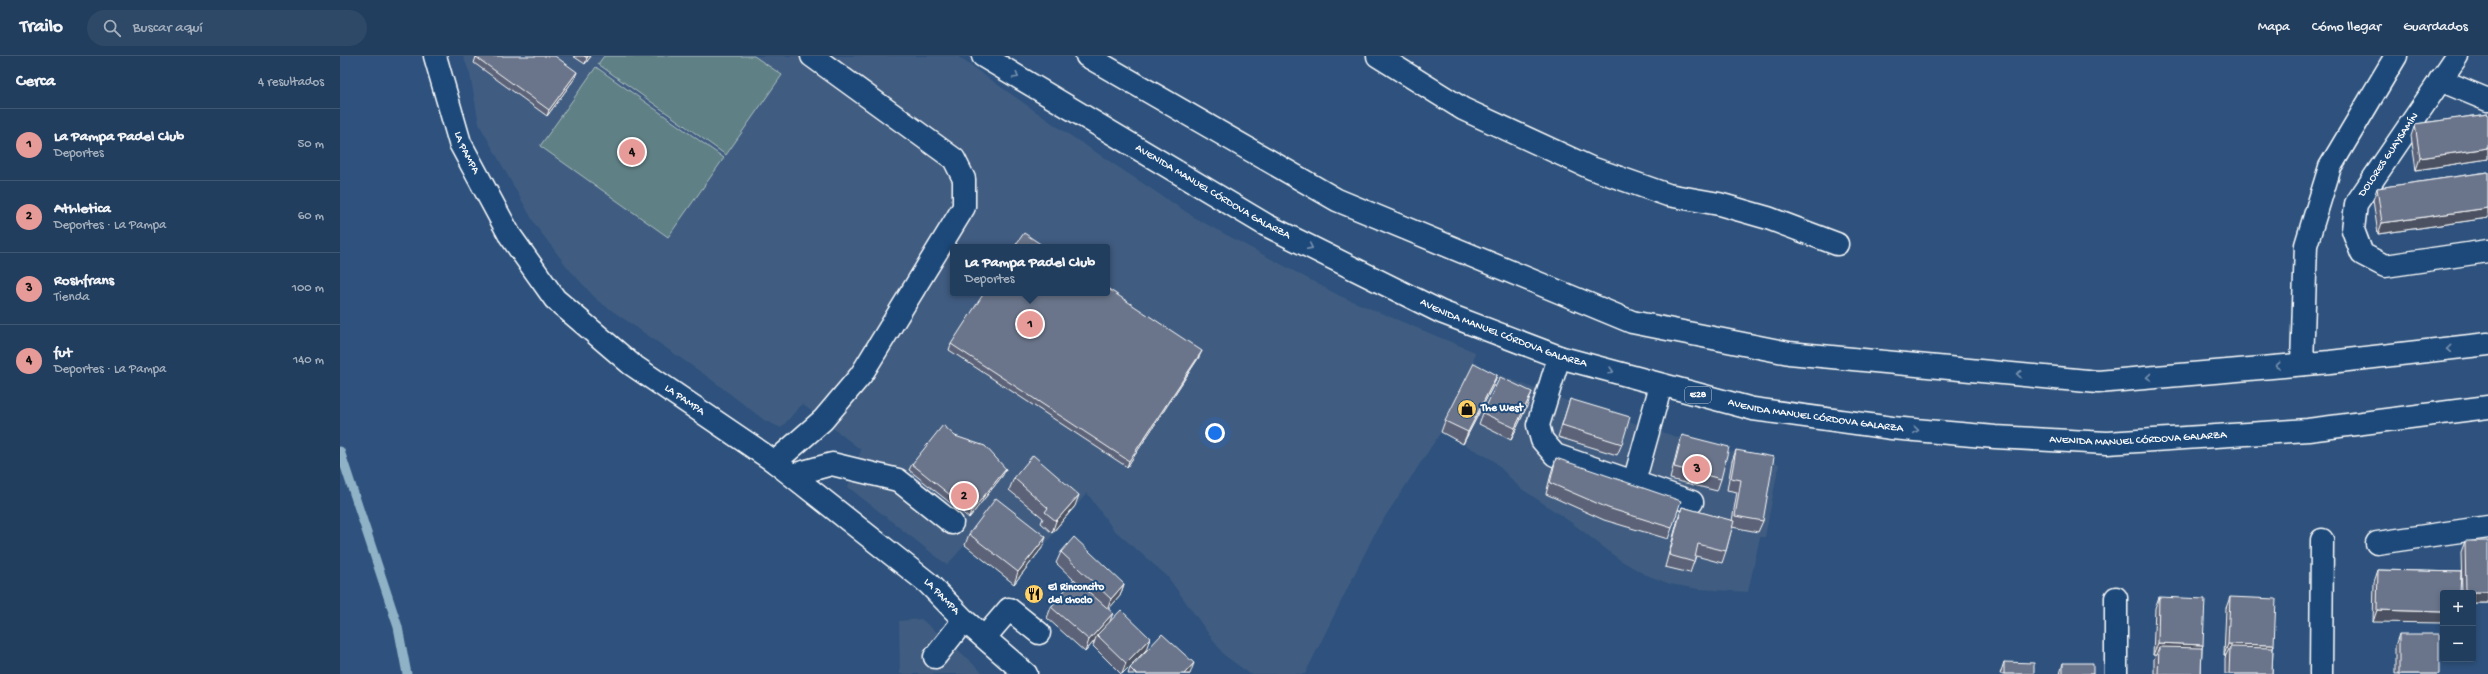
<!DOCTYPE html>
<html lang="es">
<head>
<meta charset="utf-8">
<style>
  :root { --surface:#223e5e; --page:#2e4967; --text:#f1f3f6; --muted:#a2aebc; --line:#3f5773; --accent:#e69b98 }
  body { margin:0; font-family:"Gochi Hand",sans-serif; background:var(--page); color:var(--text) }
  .controls { position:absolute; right:12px; bottom:12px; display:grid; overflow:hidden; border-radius:4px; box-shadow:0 2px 6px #0003 }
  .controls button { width:36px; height:36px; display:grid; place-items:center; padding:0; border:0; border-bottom:1px solid var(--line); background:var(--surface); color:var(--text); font:20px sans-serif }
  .you { position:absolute; left:875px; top:377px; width:14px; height:14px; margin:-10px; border:3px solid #fff; border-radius:50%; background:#1a73e8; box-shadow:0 0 0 6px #1a73e833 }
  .badge { display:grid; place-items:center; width:26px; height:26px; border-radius:50%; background:var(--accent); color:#111; font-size:13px; font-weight:700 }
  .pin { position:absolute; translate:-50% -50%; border:2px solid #fff; box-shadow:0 1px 4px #0006 }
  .popup { position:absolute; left:610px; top:188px; width:160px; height:52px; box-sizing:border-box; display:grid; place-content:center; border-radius:4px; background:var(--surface); filter:drop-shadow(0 1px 3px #0005); font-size:13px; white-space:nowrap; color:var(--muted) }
  .popup b { font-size:15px; color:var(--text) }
  .popup::after { content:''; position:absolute; left:50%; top:100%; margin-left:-8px; border:8px solid transparent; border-top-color:var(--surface) }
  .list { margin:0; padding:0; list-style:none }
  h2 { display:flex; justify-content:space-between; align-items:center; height:52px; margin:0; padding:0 16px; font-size:17px }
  h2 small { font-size:13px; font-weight:400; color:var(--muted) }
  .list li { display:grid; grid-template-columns:26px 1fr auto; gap:12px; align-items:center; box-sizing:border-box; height:72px; padding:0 16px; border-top:1px solid var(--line) }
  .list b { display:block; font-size:15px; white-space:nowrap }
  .list p { margin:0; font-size:13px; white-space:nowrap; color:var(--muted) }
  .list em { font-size:13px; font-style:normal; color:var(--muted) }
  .icon { flex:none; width:22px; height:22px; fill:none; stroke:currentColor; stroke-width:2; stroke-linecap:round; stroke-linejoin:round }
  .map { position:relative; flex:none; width:2148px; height:618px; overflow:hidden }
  header { display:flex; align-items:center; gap:24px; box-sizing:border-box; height:56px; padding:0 20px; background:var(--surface); border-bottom:1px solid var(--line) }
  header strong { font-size:19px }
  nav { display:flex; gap:22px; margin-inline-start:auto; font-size:14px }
  .search { width:280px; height:36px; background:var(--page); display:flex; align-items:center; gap:10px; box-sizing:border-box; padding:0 14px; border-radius:22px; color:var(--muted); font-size:15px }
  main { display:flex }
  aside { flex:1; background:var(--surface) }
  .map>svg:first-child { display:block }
</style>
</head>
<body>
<header>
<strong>Trailo</strong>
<div class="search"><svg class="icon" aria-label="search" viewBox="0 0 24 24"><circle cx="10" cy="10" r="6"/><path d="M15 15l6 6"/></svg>Buscar aquí</div>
<nav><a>Mapa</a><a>Cómo llegar</a><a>Guardados</a></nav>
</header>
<main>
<aside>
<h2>Cerca<small>4 resultados</small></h2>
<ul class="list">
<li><span class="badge">1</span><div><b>La Pampa Padel Club</b><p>Deportes</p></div><em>50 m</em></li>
<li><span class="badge">2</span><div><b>Athletica</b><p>Deportes · La Pampa</p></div><em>60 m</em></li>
<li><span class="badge">3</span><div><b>Roshfrans</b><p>Tienda</p></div><em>100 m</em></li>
<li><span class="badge">4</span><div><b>fut</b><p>Deportes · La Pampa</p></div><em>140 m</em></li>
</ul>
</aside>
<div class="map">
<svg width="2148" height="618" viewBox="0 0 2148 618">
  <rect width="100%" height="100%" fill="#2e527d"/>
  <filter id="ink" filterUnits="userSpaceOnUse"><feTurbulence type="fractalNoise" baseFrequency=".025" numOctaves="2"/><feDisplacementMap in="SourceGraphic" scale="8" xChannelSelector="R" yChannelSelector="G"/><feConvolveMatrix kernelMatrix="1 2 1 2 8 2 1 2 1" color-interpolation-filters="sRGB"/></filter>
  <g filter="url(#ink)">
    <path fill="#405c81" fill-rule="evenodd" d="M123 0H617L719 72 857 163 1000 240 1135 296 1133 309 1230 346 1340 382 1439 408 1425 481H1420L1408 536 1358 533 1330 528 1304 518 1280 504 1232 467 1179 431 1153 404 1101 376 1037 473 965 618H910L884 599 827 520 773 473 747 437 702 492 625 489 607 509 508 431 521 394 462 348 441 372 424 364 368 321 258 245 228 212 196 170 139 68 130 18ZM613 191H767V237H613Z
      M581 563 617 593 644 618H560L559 565Z"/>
    <path fill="#5e8085" stroke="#aec0c2" d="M264 0H414L442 19 386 99 258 8Z
      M256 11 384 102 328 181 200 90Z"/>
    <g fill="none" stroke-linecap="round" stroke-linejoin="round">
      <path stroke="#90b2c6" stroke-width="9" d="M0 395 58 571 67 618"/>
      <g stroke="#fff" stroke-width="25">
        <g id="minor">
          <path id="s1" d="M95 0 120 87 169 178 215 243 291 308 435 406 588 527 624 564 686 618"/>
          <path d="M1038 0 1123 53 1251 112 1328 139 1379 148 1428 162 1497 188"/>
          <path d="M2117 0 2016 148 2013 174 2022 198 2045 210 2148 195"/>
          <path d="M2100 24 2148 44"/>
          <path d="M1219 301 1198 369 1202 384 1215 399 1352 446"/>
          <path d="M1962 308 1966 189 1990 111 2056 0"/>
          <path d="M435 406 483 364 521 319 624 151V123L614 103 472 0"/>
          <path d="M452 419 492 408 558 424 612 467"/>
          <path d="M1294 426 1321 329"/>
          <path d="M2037 487 2148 471"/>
          <path d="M645 581 669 553 699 577"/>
          <path d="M595 601 624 564"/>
          <path d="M1776 618V542"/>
          <path d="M1981 618 1982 484"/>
        </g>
      </g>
      <g stroke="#fff" stroke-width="25">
        <g id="major">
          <path id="s2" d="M643 0 926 169 1101 256 1219 301 1413 353 1552 372 1655 381 1767 387 1968 374 2148 351"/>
          <path d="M747 0 997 144 1292 266 1449 297 1758 326 1990 306 2148 288"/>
        </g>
      </g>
      <use href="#minor" stroke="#1f4a7a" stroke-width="22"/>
      <use href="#major" stroke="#1f4a7a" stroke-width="22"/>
    </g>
    <path fill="#5c6478" stroke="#fff" d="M233 0H251L245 8Z
      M136 1 235 22 207 60 134 7Z
      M2148 58V103L2076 114 2071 80 2075 68Z
      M2148 116V162L2038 178 2033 144 2037 132Z
      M611 288 859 301 787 411 609 294Z
      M1157 319 1153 330 1123 388 1101 376 1105 365Z
      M1230 343 1282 388 1277 399 1218 381Z
      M1188 348 1171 384 1139 368 1143 357Z
      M1342 379 1381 423 1377 435 1330 423 1338 391Z
      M615 380 663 419 629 462 569 414 572 408Z
      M1396 394 1423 465 1418 476 1392 471 1386 495 1382 507 1356 500 1350 517 1325 511 1338 463 1342 451 1392 465 1397 436 1387 434 1392 405Z
      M1216 402 1332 472 1328 483 1264 464 1206 438 1212 414Z
      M674 422 735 450 712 477 701 467 703 462 669 434Z
      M629 478 702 492 674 528 625 489Z
      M2125 485 2148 547H2133V537H2122L2121 496Z
      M721 496 784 528 780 540 768 553 770 565 806 594 782 618H781L753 590 755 584 745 596 707 562 711 551 734 524 716 507Z
      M2038 514 2121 516 2033 566 2034 526Z
      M1819 541 1863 589 1862 592 1861 618H1814V603L1816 599H1813L1815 552Z
      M1890 541 1934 589 1933 592 1932 618H1885V602L1886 599H1884L1886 552Z
      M2059 578 2099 618H2055V590Z
      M1664 606 1694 618H1660Z
      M1723 607 1753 618H1720Z
      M790 612 850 618H788Z"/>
    <path fill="#4b5161" stroke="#fff" d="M248 0H251L245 8 247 2Z
      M237 16 235 22 207 60 209 54Z
      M2148 92V103L2076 114 2080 102Z
      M2148 152V162L2038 178 2042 167Z
      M862 295 859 301 787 411 789 405Z
      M1157 319 1153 330 1123 388 1128 376Z
      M1192 336 1188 348 1171 384 1175 372Z
      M666 413 663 419 629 462 631 456Z
      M739 439 735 450 712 477 716 465Z
      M706 481 702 492 674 528 678 516Z
      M784 528 780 540 767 555 771 543Z
      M2126 536H2148V547H2133V537H2126Z
      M2037 554 2103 556V567L2033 566Z
      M773 557 769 568 757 579 755 584 745 596 749 584Z
      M810 582 806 594 782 618 786 607Z
      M1818 587 1863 589 1859 601 1819 591 1816 599H1813Z
      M1888 588 1934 589 1930 601 1890 591 1886 599H1884Z
      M854 607 850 618H844Z"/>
    <path fill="#6b748b" stroke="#fff" d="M136 0H215L237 16 209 54 136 1Z
      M244 0H248L247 2Z
      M2148 58V92L2080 102 2075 68Z
      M2148 116V152L2042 167 2037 132Z
      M684 177 705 191H674Z
      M767 232 862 295 789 405 611 288 644 237H767Z
      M1134 307 1157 319 1128 376 1105 365Z
      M1160 321 1192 336 1175 372 1143 357Z
      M1230 343 1290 361 1282 388 1222 369Z
      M603 369 615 380 645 390 666 413 631 456 572 408Z
      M1342 379 1389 391 1381 423 1334 411Z
      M1396 394 1434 401 1423 465 1395 460 1401 424 1391 422Z
      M693 399 739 439 716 465 705 456 708 452 674 422Z
      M1216 402 1341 445 1332 472 1268 452 1210 427Z
      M656 442 706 481 678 516 629 478Z
      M1342 451 1394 465 1386 495 1358 488 1354 506 1329 499Z
      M734 481 784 528 771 543 721 496Z
      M2125 485H2148V536H2126Z
      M2038 514 2121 516 2120 537H2103V556L2037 554Z
      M734 523 773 557 749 584 711 551Z
      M1819 541 1865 543 1863 589 1818 587Z
      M1890 541 1936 543 1934 589 1888 588Z
      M781 554 810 582 786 607 757 579Z
      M822 578 854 607 844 618H796L790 612Z
      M2059 578H2099V618H2059Z
      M1819 591 1862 592 1861 618H1818Z
      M1890 591 1933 592 1932 618H1889Z
      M1664 606 1694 607V618H1664Z
      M1723 607H1753V618H1723Z"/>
    <defs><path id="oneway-chevron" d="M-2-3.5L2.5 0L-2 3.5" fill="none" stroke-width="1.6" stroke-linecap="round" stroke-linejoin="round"/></defs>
    <g stroke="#7992af">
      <use href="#oneway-chevron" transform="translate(676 20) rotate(31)"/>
      <use href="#oneway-chevron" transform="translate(970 191) rotate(26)"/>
      <use href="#oneway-chevron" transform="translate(2109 293) rotate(174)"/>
      <use href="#oneway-chevron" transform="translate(1938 310) rotate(175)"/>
      <use href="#oneway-chevron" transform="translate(1271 315) rotate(16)"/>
      <use href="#oneway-chevron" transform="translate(1679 318) rotate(-175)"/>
      <use href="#oneway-chevron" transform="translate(1809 321) rotate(175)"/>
      <use href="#oneway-chevron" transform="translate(1576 374) rotate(5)"/>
    </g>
  </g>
  <defs>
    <g id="shop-disc" transform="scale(1)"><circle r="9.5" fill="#ffd166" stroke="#1f4a7a"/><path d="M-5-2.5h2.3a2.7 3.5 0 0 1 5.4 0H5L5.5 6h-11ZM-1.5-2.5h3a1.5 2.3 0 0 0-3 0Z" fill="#111"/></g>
    <g id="restaurant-disc" transform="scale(1)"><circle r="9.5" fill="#ffd166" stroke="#1f4a7a"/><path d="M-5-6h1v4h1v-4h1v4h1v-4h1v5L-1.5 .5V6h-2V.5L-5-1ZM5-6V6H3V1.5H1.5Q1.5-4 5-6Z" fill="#111"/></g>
  </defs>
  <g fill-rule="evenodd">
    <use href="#shop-disc" x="1127" y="353"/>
    <use href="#restaurant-disc" x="694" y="538"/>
  </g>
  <g text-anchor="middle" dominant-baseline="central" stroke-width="4" stroke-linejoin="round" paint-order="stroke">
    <rect fill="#1f4a7a" stroke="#bcc9d7" stroke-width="1" x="1345" y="331" width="26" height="16" rx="3"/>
    <g font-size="10" font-weight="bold" fill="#fff">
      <text x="1358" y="339">E28</text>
    </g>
    <g font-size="11" fill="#fff" stroke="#1f4a7a">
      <text stroke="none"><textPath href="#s1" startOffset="102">LA PAMPA</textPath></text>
      <text transform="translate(2049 99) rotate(-56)">DOLORES GUAYSAMÍN</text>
      <text stroke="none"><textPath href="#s2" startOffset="267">AVENIDA MANUEL CÓRDOVA GALARZA</textPath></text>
      <text stroke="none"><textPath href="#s2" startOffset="591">AVENIDA MANUEL CÓRDOVA GALARZA</textPath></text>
      <text stroke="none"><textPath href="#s1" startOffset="438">LA PAMPA</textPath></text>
      <text stroke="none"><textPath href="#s2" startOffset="915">AVENIDA MANUEL CÓRDOVA GALARZA</textPath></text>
      <text stroke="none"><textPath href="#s2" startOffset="1239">AVENIDA MANUEL CÓRDOVA GALARZA</textPath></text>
      <text stroke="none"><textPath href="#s1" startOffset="762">LA PAMPA</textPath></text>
    </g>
    <g font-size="11" font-weight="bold" fill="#fff" stroke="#1f4a7a" text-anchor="start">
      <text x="1141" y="353">The West</text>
      <text x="708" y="532">El Rinconcito<tspan x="708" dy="13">del choclo</tspan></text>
    </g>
  </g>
</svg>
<div class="controls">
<button>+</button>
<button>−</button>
</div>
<div class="you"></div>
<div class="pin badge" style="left:690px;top:268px">1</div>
<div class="popup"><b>La Pampa Padel Club</b>Deportes</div>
<div class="pin badge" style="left:624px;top:440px">2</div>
<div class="pin badge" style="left:1357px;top:413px">3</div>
<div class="pin badge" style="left:292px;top:96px">4</div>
</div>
</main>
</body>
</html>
